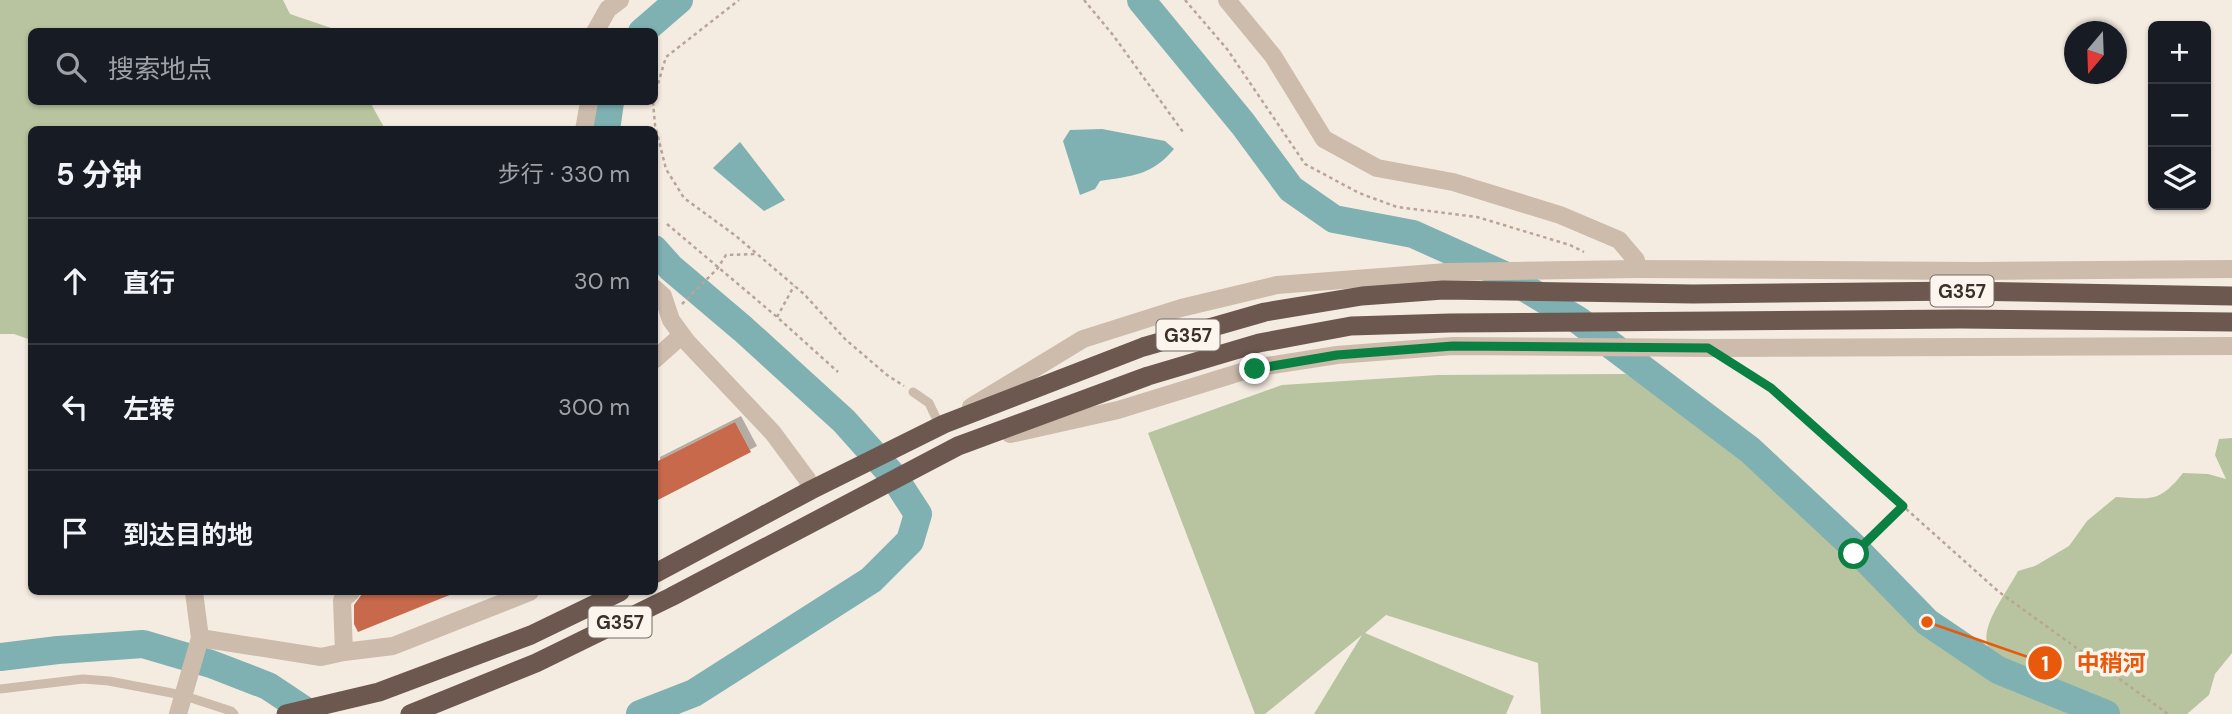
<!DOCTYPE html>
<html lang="zh">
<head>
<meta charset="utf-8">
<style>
  :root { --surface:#171b24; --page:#20242c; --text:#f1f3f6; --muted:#9ea1a6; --line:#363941 }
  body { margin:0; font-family:"DM Sans","Noto Sans SC",sans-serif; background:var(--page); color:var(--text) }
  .controls { position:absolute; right:21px; top:21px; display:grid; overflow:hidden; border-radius:10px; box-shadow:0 2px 5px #0004 }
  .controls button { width:63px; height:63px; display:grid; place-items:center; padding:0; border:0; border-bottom:2px solid var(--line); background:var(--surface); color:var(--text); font:35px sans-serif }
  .compass { position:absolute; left:2064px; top:21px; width:63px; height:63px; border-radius:50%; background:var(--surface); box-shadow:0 2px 5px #0004; rotate:199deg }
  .stop { position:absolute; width:21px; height:21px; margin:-16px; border:5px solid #0b8043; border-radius:50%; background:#fff }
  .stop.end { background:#0b8043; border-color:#fff; box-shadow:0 2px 7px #0008 }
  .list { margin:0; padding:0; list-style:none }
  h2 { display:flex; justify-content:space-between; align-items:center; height:91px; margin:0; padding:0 28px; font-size:30px }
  h2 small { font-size:23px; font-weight:400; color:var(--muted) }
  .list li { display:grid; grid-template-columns:46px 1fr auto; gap:21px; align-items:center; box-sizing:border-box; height:126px; padding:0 28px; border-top:2px solid var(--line) }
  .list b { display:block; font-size:26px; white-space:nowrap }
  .list em { font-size:23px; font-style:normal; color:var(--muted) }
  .icon { flex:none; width:38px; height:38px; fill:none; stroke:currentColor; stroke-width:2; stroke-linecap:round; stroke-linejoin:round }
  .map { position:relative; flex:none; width:2232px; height:714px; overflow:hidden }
  .search { position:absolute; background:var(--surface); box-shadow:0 2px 5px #0004; left:28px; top:28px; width:630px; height:77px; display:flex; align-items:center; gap:18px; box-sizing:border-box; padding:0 24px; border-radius:10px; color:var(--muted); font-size:26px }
  .panel { position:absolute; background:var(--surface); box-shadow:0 2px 5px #0004; left:28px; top:126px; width:630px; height:469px; border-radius:10px }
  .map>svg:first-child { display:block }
</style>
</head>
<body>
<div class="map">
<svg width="2232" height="714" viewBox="0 0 2232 714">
  <defs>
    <filter id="shadow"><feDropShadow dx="6" dy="-6" stdDeviation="0" flood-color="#0004"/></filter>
  </defs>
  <rect width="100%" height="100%" fill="#f4ebe1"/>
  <path fill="#b8c4a0" d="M0 0H283L290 14 340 31 32 32V102H370L385 129 32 130 31 340 14 334H0Z
    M1626 374 1750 450 1854 547 1927 622 1998 670 2103 714H1541L1538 663 1386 615 1365 633 1514 696 1506 714H1314L1362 635 1265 714H1255L1148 433 1282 385 1438 375Z
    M2232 438V653L2215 674 2209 695 2187 714H2120L1996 664C1993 658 1988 650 1987 643 1982 623 2009 589 2018 571L2035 566 2069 546 2087 521 2116 497C2152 499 2159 503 2183 473L2208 474 2226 479 2215 455 2219 439Z"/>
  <path fill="#7fb0b2" d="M1102 129 1165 141 1174 149C1152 175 1133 176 1100 181L1095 189 1080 195 1063 141 1070 130Z
    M740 142 785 200 764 211 713 168Z"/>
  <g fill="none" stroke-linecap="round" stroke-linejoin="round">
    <path stroke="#7fb0b2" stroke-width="28" d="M1141 0 1243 124 1291 189 1334 219 1413 234 1502 274 1578 320 1750 450 1854 547 1927 622 1998 670 2106 714
      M642 32 679 0
      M606 130 610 102
      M0 657 58 650 143 644 211 664 268 686 310 714
      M640 714 694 693 871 580 910 541 918 514 894 477 844 421 743 329 671 268 654 249"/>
  </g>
  <path fill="#c8694b" filter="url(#shadow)" d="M735 422 751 452 654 502V463Z
    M367 592H457L358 632 354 624V605L362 594Z"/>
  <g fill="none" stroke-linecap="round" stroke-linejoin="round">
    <path stroke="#b9a596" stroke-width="2.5" stroke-dasharray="3.5 3.5" stroke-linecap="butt" d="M1084 0 1113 35 1183 132
      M1185 0 1227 49 1305 164 1359 193 1397 207 1477 217 1570 245 1584 252
      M654 97 666 57 739 0
      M653 102 655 125 666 169 684 198 736 236 804 294 845 339 887 375 904 386
      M667 224 777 317 838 372
      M682 304 717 269 726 255 757 254
      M777 317 794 286
      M1735 365 1771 388 1999 592 2168 714
      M1854 554 1902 507"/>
    <path stroke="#cdbbac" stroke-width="9" d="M913 392 929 403 940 426
      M0 689 83 679 109 681 182 695 231 711 234 714"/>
    <path stroke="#cdbbac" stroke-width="18" d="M1227 0 1273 56 1324 139 1377 168 1453 182 1560 215 1619 240 1636 260V269
      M595 32 608 9 620 0
      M584 130 589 102
      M654 288 663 296 671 320 687 342 773 433 807 479 811 490
      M654 360 682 335
      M200 638 321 657 344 652 342 600 351 592
      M344 652 393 646 530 592
      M178 714 200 638 194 592"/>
    <path stroke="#cdbbac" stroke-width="18" d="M971 407 1083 339 1181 308 1277 285 1447 272 1636 269 1978 271 2232 269
      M1010 434 1118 410 1254 368 1337 355 1453 346 1708 348 2232 346"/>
    <path stroke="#6c584f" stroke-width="19" d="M654 574 811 490 944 424 1143 347 1265 312 1362 296 1443 290 1693 294 1963 291 2232 296
      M286 714 379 692 531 635 620 592
      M410 714 536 663 671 597 958 446 1148 376 1259 343 1351 326 1450 323 1960 319 2232 322"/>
  </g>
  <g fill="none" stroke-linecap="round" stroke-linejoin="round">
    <path stroke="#0b8043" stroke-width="9" d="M1255 369 1337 355 1453 346 1708 348 1771 388 1903 506 1854 554"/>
  </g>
  <g text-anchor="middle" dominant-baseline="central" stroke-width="7" stroke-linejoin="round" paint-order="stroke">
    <g fill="#fbf5ee" stroke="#756b66" stroke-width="2">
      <rect x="1930.5" y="275.5" width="63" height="31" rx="5"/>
      <rect x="1156.5" y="319.5" width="63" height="31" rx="5"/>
      <rect x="588.5" y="606.5" width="63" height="31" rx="5"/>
    </g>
    <g font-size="19" font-weight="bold" fill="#3b302b">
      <text x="1962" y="291">G357</text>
      <text x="1188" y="335">G357</text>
      <text x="620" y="622">G357</text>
    </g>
  </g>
  <path fill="none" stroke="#e8590c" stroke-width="2.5" d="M1927 622L2045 663"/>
  <g fill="#e8590c" stroke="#fbf5ee" stroke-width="2.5">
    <circle cx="1927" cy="622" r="7"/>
    <circle cx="2045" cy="663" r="18"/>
  </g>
  <g font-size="21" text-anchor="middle" font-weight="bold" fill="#fff">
    <text x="2045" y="671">1</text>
  </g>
  <g font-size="23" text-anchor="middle" font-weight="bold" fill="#e8590c" stroke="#fbf5ee" stroke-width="7" stroke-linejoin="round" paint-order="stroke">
    <text x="2111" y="671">中稍河</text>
  </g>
</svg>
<div class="controls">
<button>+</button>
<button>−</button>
<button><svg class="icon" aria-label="layers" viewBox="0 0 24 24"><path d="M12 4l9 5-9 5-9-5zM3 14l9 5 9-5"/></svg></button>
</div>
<svg class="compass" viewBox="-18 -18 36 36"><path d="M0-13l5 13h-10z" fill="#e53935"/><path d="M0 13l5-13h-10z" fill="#9ea1a6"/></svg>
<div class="stop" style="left:1854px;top:554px"></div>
<div class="stop end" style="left:1255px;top:369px"></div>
<div class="search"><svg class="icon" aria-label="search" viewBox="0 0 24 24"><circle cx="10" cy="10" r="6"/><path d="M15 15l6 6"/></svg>搜索地点</div>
<section class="panel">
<h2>5 分钟<small>步行 · 330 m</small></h2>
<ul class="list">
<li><svg class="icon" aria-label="ahead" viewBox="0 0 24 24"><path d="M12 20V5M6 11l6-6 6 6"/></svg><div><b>直行</b></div><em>30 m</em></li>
<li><svg class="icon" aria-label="left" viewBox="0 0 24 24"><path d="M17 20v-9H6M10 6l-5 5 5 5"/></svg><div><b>左转</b></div><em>300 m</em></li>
<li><svg class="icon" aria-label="arrive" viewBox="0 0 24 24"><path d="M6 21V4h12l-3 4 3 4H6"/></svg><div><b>到达目的地</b></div></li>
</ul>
</section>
</div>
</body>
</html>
